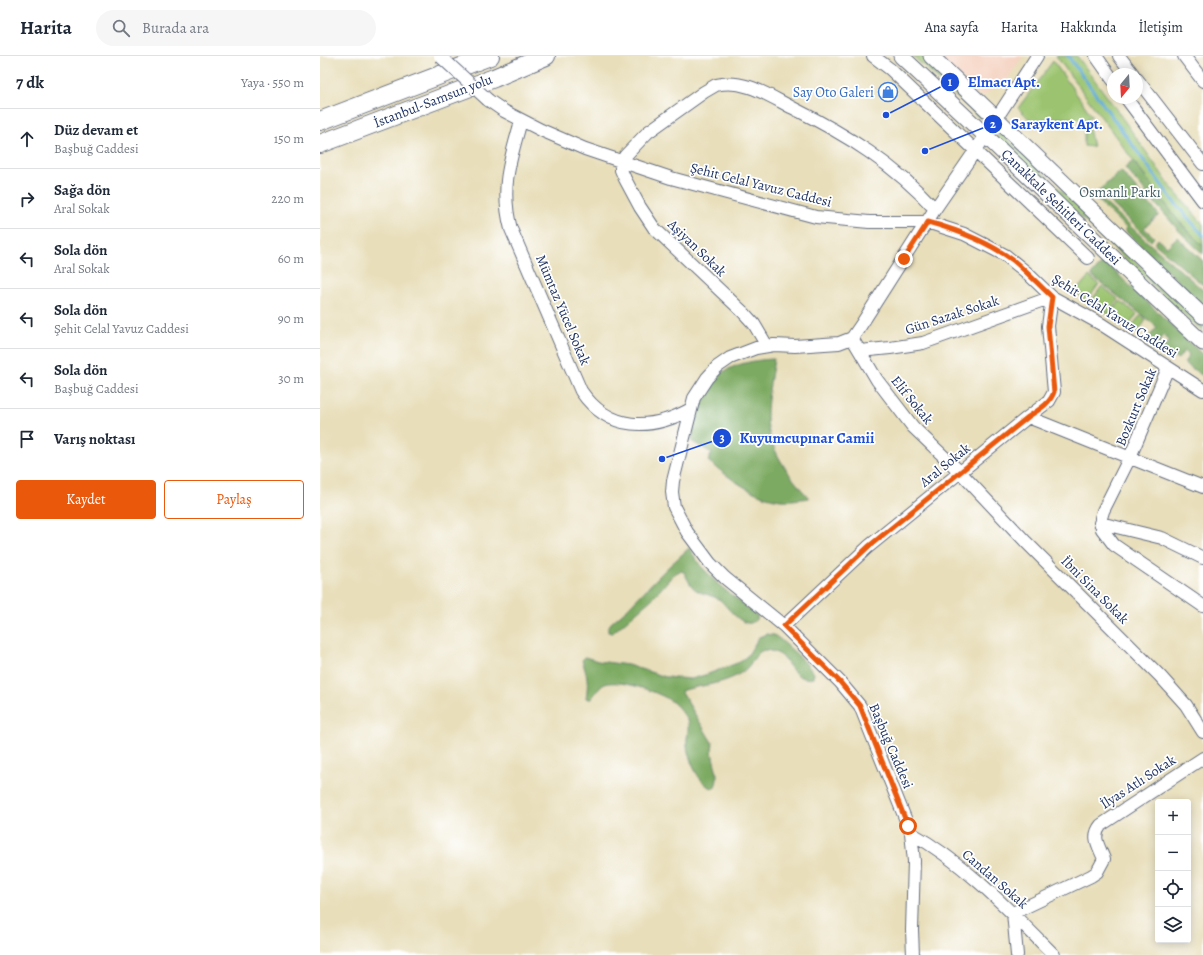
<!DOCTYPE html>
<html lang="tr">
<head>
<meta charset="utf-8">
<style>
  :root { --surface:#fff; --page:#f6f6f7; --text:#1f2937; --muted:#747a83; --line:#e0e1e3; --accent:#ea580c }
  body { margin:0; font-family:Alegreya,serif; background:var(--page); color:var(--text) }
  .controls { position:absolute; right:12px; bottom:12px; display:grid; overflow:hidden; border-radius:4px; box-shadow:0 2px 10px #0003 }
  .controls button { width:36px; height:36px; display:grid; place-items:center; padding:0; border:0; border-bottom:1px solid var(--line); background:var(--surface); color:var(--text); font:20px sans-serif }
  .compass { position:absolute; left:787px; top:12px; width:36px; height:36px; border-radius:50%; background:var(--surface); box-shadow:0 2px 10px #0003; rotate:198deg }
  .stop { position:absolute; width:12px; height:12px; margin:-9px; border:3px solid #ea580c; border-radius:50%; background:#fff }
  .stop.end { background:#ea580c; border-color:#fff; box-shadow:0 1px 4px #0008 }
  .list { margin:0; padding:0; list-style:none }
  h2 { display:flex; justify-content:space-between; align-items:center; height:52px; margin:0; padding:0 16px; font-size:17px }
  h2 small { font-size:13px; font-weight:400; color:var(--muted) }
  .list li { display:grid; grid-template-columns:26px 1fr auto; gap:12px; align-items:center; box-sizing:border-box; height:60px; padding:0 16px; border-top:1px solid var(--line) }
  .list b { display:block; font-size:15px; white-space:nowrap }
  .list p { margin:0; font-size:13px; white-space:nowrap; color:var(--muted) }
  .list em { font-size:13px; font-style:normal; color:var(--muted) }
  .actions { display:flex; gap:8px; padding:12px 16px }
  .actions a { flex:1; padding:9px 0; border:1px solid var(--accent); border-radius:4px; text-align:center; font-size:14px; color:var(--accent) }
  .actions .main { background:var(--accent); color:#fff }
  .icon { flex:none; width:22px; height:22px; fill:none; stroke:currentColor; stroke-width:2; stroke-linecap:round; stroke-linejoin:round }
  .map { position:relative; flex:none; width:883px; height:899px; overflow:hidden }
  header { display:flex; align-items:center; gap:24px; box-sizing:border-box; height:56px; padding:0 20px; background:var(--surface); border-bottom:1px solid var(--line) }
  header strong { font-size:19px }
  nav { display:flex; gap:22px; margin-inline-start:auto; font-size:14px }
  .search { width:280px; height:36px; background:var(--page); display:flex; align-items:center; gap:10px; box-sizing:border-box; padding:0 14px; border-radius:22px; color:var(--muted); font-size:15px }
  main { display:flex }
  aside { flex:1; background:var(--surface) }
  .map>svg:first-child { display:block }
</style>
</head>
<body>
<header>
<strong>Harita</strong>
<div class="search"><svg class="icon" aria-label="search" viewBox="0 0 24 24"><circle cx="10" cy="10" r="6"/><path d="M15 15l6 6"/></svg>Burada ara</div>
<nav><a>Ana sayfa</a><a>Harita</a><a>Hakkında</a><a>İletişim</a></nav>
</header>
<main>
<aside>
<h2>7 dk<small>Yaya · 550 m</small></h2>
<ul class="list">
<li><svg class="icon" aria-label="ahead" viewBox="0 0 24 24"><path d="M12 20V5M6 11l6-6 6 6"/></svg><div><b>Düz devam et</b><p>Başbuğ Caddesi</p></div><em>150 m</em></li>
<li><svg class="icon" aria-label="right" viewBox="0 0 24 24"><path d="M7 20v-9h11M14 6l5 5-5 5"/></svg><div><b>Sağa dön</b><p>Aral Sokak</p></div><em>220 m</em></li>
<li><svg class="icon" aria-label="left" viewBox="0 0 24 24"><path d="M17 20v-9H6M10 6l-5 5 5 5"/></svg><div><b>Sola dön</b><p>Aral Sokak</p></div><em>60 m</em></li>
<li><svg class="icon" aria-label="left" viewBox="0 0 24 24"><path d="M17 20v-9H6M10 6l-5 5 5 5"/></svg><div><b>Sola dön</b><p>Şehit Celal Yavuz Caddesi</p></div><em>90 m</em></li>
<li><svg class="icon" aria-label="left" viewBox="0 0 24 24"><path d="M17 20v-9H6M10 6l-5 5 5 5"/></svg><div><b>Sola dön</b><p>Başbuğ Caddesi</p></div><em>30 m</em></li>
<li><svg class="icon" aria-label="arrive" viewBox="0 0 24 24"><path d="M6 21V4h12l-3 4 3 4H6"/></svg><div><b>Varış noktası</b></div></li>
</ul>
<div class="actions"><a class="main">Kaydet</a><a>Paylaş</a></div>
</aside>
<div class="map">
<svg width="883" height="899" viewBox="0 0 883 899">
  <rect width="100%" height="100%" fill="#fff"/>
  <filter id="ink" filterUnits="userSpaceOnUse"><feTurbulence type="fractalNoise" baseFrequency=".025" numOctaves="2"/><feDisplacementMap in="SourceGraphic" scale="8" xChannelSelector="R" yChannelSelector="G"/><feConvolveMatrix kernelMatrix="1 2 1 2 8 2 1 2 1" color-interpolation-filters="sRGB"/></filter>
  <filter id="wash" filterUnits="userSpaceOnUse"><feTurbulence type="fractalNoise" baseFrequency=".012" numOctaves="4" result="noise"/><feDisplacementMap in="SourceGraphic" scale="16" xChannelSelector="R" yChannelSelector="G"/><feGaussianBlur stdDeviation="0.9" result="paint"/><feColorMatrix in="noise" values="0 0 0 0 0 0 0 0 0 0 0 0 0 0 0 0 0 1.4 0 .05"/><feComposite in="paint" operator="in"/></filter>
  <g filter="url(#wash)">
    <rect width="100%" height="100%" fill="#e8deba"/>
    <path fill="#f5d3c1" d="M618 0H703L686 25 661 41Z"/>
    <path fill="#9cc470" stroke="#5c7a67" d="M593 0H602L662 56V62L658 61Z
      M736 0H757L791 46 851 131 883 168V190L855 161Z
      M733 5 772 60 767 63 773 91 764 90V63L732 62 712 66 698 52Z
      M681 77 883 270V276L815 213 677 81 678 78Z
      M769 220 779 228 767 245 755 236Z
      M782 230 798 243 788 258 770 246Z
      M800 245 817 258 808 271 789 259Z
      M820 260 826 264 817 277 810 272Z"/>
    <path fill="#7daa62" stroke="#4c6c60" d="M813 105 861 168 883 190V198L859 175 805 112Z
      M801 115 839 159 824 172 834 181 831 185 778 135Z
      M775 138 823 182 883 234V249L806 176V172L773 140Z
      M857 181 883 205V229L834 187 838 183 847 191Z
      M782 207H786L883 299V320L864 307 869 299 864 295 858 303 840 292 843 288 846 290 850 285 843 279 839 285 841 286 838 290 827 283 837 271 771 219Z
      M454 303C451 322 447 342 447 362 448 392 469 420 489 442 480 443 471 445 461 444 433 441 410 422 388 405L392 397 371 385C376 366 380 345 390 329 403 309 432 304 454 303Z
      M369 492 380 509 399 529 438 560C428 581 407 550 400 544 393 539 384 539 376 534 371 531 367 522 364 516L360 515 354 518 332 543 296 574 293 577 288 576V571L291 567 307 553 344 515Z
      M446 578 454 579 461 584 481 602 494 617 493 622C482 625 474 617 468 608 466 606 465 603 463 601 459 597 452 595 446 594 438 593 432 607 427 612 409 629 383 628 361 635L393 688C389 703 403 718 394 732 380 732 367 701 367 688 366 681 370 671 367 664 363 656 355 647 348 643 337 636 296 621 283 629 279 632 275 638 271 643H269L266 642C269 625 267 620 262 604L265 601 278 605 308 609 346 621 371 623 388 618 420 606 428 599 439 581Z"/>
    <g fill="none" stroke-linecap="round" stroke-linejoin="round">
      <path stroke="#5daad6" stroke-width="3" d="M748 0 854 146 883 179"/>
    </g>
  </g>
  <g filter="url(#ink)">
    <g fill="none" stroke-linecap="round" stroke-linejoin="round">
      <g stroke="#636c7e" stroke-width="14">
        <path id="minor" d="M553 0 570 13 768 202
          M776 0 793 24
          M799 0 813 18
          M864 0 883 25
          M817 23 883 108
          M806 42 883 145
          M168 44 184 55 221 74 265 93 351 122 496 161 549 166H607L644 178 685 199 706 216 732 241 781 268 883 334
          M676 63 717 0
          M201 65C190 105 180 132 191 173L261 335C289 376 331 375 371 353
          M532 282 557 324 593 371 640 416 706 486 840 620 866 649 883 676
          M447 290 434 268 424 257 334 172 320 151 305 123 301 114V106L305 100 328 76 384 36 396 29C424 22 449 40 473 52 527 79 574 108 615 153
          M540 295 570 292 603 287 732 241
          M848 312 810 401 783 455 781 462 782 473 794 489 883 550
          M708 361 883 431
          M780 467 842 482 883 502
          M464 570 548 491 708 361 729 345 734 336 728 270 732 241
          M591 777C645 807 690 855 734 899
          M593 899 592 874 594 805 591 777 540 650 520 626 464 570 405 522 390 507 367 476 354 451 352 436 353 425 374 342 387 322 397 311 410 302 436 292 454 289 475 290 519 287 532 282 541 269 615 153 666 79
          M697 899 693 857 771 820 777 816 784 803C779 790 771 781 781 769L883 702"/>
      </g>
      <g stroke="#636c7e" stroke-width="17">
        <path id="major" d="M581 0C683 95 782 192 883 287
          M611 0 883 260"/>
      </g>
      <g stroke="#636c7e" stroke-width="20">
        <path id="highway" d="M0 65 170 0
          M0 88 174 22 226 0"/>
      </g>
      <use href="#minor" stroke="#fff" stroke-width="12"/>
      <use href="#major" stroke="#fff" stroke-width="15"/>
      <use href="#highway" stroke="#fff" stroke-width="18"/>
      <g stroke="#636c7e" stroke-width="14" stroke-linecap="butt">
        <path id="minor-bridge" d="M120 0 168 44"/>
      </g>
      <use href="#minor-bridge" stroke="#fff" stroke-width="12"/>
    </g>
  </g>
  <g fill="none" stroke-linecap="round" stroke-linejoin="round" filter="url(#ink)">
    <path stroke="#ea580c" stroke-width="5" d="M584 203 608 166C637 174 669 186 694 205 707 216 719 229 732 241L728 270 734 336C730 348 718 354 708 361L548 491 464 570 520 626 540 650 588 770"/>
  </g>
  <defs>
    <g id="shop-ring" transform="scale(1)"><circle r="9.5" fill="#fff" stroke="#3f7fe0" stroke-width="1.5"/><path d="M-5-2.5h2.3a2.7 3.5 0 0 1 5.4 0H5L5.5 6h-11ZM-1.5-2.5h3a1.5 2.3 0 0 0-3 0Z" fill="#3f7fe0"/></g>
  </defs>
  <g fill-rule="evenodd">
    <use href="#shop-ring" x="568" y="36"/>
  </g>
  <g text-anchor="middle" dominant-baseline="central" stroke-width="3.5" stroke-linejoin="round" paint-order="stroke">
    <g font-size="14" fill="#366cbe" stroke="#fff" text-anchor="end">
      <text x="554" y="36">Say Oto Galeri</text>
    </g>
    <g font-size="14" fill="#1b2f5e" stroke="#fff">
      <text transform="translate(113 45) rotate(-21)">İstanbul-Samsun yolu</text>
      <text transform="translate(441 129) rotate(14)">Şehit Celal Yavuz Caddesi</text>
      <text transform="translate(741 151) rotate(44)">Çanakkale Şehitleri Caddesi</text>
      <text transform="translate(377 192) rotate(44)">Aşiyan Sokak</text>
      <text transform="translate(243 254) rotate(67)">Mümtaz Yücel Sokak</text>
      <text transform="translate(632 259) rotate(-18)">Gün Sazak Sokak</text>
      <text transform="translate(795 260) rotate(32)">Şehit Celal Yavuz Caddesi</text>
      <text transform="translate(592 344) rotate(51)">Elif Sokak</text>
      <text transform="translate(816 351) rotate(-67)">Bozkurt Sokak</text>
      <text transform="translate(625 409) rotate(-39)">Aral Sokak</text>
      <text transform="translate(775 534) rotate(45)">İbni Sina Sokak</text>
      <text transform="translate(571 690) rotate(67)">Başbuğ Caddesi</text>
      <text transform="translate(818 726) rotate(-33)">İlyas Atlı Sokak</text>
      <text transform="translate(675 823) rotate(41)">Candan Sokak</text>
    </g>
    <g font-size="14" fill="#425c63" stroke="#fff">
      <text x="800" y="136">Osmanlı Parkı</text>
    </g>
  </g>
  <path fill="none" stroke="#1d4ed8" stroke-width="1.5" d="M566 59L630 26M605 95L673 68M342 403L402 382"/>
  <g fill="#1d4ed8" stroke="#fff" stroke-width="1.5">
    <circle cx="566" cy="59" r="4"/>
    <circle cx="605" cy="95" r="4"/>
    <circle cx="342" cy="403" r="4"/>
    <circle cx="630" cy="26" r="10"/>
    <circle cx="673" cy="68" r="10"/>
    <circle cx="402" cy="382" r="10"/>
  </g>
  <g font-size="12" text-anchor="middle" font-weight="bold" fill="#fff">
    <text x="630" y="30">1</text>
    <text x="673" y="72">2</text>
    <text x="402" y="386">3</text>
  </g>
  <g font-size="15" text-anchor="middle" font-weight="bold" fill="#1d4ed8" stroke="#fff" stroke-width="3.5" stroke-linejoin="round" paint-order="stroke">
    <text x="684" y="31">Elmacı Apt.</text>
    <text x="737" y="73">Saraykent Apt.</text>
    <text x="487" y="387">Kuyumcupınar Camii</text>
  </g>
</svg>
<div class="controls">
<button>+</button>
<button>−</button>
<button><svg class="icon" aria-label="locate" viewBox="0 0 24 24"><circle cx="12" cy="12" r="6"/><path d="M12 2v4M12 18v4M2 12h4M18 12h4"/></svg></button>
<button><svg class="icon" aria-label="layers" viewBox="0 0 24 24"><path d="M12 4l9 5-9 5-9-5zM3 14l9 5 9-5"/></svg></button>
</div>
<svg class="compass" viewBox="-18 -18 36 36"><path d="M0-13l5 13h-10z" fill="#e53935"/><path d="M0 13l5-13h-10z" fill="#747a83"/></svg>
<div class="stop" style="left:588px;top:770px"></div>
<div class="stop end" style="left:584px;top:203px"></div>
</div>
</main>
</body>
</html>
